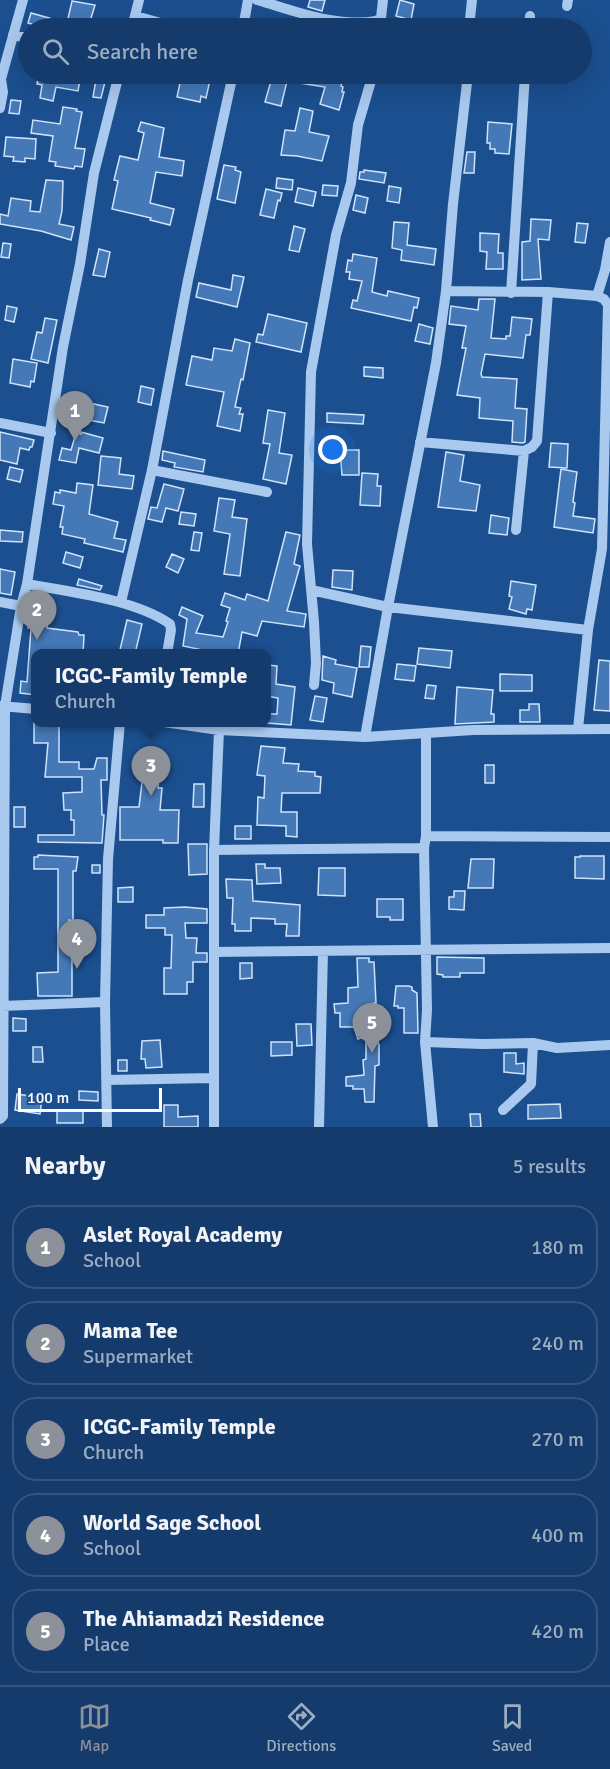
<!DOCTYPE html>
<html lang="en">
<head>
<meta charset="utf-8">
<style>
  :root { --surface:#143b6b; --page:#1d4271; --text:#f1f3f6; --muted:#9dadc1; --line:#33557e; --accent:#8c9099 }
  body { margin:0; font-family:Signika,sans-serif; background:var(--page); color:var(--text) }
  .scale { position:absolute; left:18px; bottom:15px; width:144px; box-sizing:border-box; padding-left:6px; border:3px solid #fff; border-top:0; font-size:16px; line-height:21px; white-space:nowrap; color:#fff; -webkit-text-stroke:4px #1b4f8f; paint-order:stroke }
  .you { position:absolute; left:333px; top:450px; width:21px; height:21px; margin:-15px; border:4px solid #fff; border-radius:50%; background:#1a73e8; box-shadow:0 0 0 9px #1a73e833 }
  .badge { display:grid; place-items:center; width:39px; height:39px; border-radius:50%; background:var(--accent); color:#fff; font-size:20px; font-weight:700 }
  .pin { position:absolute; translate:-50% -50px; filter:drop-shadow(0 2px 3px #0008) }
  .pin::after { content:''; position:absolute; top:32px; width:21px; height:18px; background:inherit; clip-path:polygon(0 0,100% 0,50% 100%) }
  .popup { position:absolute; left:31px; top:649px; width:240px; height:78px; box-sizing:border-box; display:grid; place-content:center; border-radius:12px; background:var(--surface); filter:drop-shadow(0 2px 4px #0005); font-size:20px; white-space:nowrap; color:var(--muted) }
  .popup b { font-size:22px; color:var(--text) }
  .popup::after { content:''; position:absolute; left:50%; top:100%; margin-left:-12px; border:12px solid transparent; border-top-color:var(--surface) }
  .list { margin:0; padding:0; list-style:none }
  h2 { display:flex; justify-content:space-between; align-items:center; height:78px; margin:0; padding:0 24px; font-size:26px }
  h2 small { font-size:20px; font-weight:400; color:var(--muted) }
  .list li { display:grid; grid-template-columns:39px 1fr auto; gap:18px; align-items:center; box-sizing:border-box; height:84px; margin:0 12px 12px; padding:0 12px; border:2px solid var(--line); border-radius:24px }
  .list b { display:block; font-size:22px; white-space:nowrap }
  .list p { margin:0; font-size:20px; white-space:nowrap; color:var(--muted) }
  .list em { font-size:20px; font-style:normal; color:var(--muted) }
  .icon { flex:none; width:33px; height:33px; fill:none; stroke:currentColor; stroke-width:2; stroke-linecap:round; stroke-linejoin:round }
  .map { position:relative; flex:none; width:610px; height:1127px; overflow:hidden }
  .search { position:absolute; background:var(--surface); box-shadow:0 6px 24px #0002; left:18px; right:18px; top:18px; height:66px; display:flex; align-items:center; gap:15px; box-sizing:border-box; padding:0 21px; border-radius:33px; color:var(--muted); font-size:22px }
  .sheet { height:558px; background:var(--surface) }
  nav { display:flex; justify-content:space-around; align-items:center; box-sizing:border-box; height:84px; border-top:2px solid var(--line); background:var(--surface); font-size:16px; color:var(--muted) }
  nav a { display:grid; justify-items:center; gap:3px }
  nav .on { color:var(--accent) }
  .map>svg:first-child { display:block }
</style>
</head>
<body>
<div class="map">
<svg width="610" height="1127" viewBox="0 0 610 1127">
  <rect width="100%" height="100%" fill="#1b4f8f"/>
  <path fill="#4478b7" stroke="#cfe3fa" stroke-width="1.5" d="M310 0H325L322 11 308 7Z
    M400 0 414 4 411 20 396 16Z
    M72 1 95 5 88 28H38L39 26 28 23 31 13 67 23Z
    M39 74H81L78 91 56 87 53 101 40 98 42 85 37 84Z
    M97 74H107L101 98 93 97Z
    M182 74 210 80 206 98 201 96 200 102 177 97Z
    M269 74H344L341 86 343 87 342 92H344L339 110 320 104 325 87 287 81 281 106 265 102 271 81 276 82 277 79 269 78Z
    M11 100 21 101 19 114 9 113Z
    M63 107 77 109 76 111 82 112 75 148 85 149 82 167 75 166 74 169 55 166 56 162 49 161 53 136 31 133 33 120 60 124Z
    M300 108 313 111 309 132 329 136 322 161 297 156 281 155 285 130 295 131Z
    M141 122 164 128 159 157 184 161 182 176 156 172 150 203 174 209 170 225 150 220 151 218 112 209 118 181 114 180 120 156 138 160 144 133 138 131Z
    M488 122 512 124 509 154 495 153V149H490V143H487Z
    M6 137 36 139 35 159 25 158V162L13 161 14 157 4 156Z
    M467 152H475L474 173H464Z
    M224 165 236 167 235 170 241 172 235 203 217 199Z
    M364 170 386 173 384 183 359 179 360 172H364Z
    M277 178 293 180 292 190 276 188Z
    M46 180 63 181 62 211 59 224 74 227 71 240 41 231 0 224V214L8 216 11 198 31 201 30 211 40 212Z
    M323 185 338 186 337 196 322 195Z
    M389 186 401 188 399 203 387 201Z
    M298 188 316 192 313 206 295 202Z
    M266 189 282 193 280 201 278 200 274 218 260 215Z
    M356 195 368 198 365 213 353 210Z
    M531 219 551 220 549 240 538 239 541 279 522 280V242L530 241Z
    M394 222 409 223 407 245 436 249 434 265 401 260 402 250 392 248Z
    M577 223 588 224 585 243 575 242Z
    M294 226 305 229 299 252 289 250Z
    M480 233 499 234 498 253H503V269H486L487 252 480 251Z
    M3 243 11 244 9 258 1 257Z
    M99 249 110 252 105 277 93 275Z
    M353 254 377 258 372 292 387 296 388 291 419 298 417 308 414 307 411 321 351 308 353 300 357 301 362 281 349 279 350 272H346L348 260 352 261Z
    M233 275 244 277 237 307 196 297 199 283 231 290Z
    M479 299H495L491 338 506 339V336H510L512 317 532 319 530 335H526L523 358 485 354 481 374 482 377 517 379 515 408 527 409 525 442 523 443 512 442 513 421 479 418 480 398 457 395 466 348H462L466 326 449 324 451 306 478 310Z
    M7 306 17 308 14 322 5 320Z
    M268 314 307 323 301 352 256 342 258 334 263 335Z
    M45 318 57 320 48 363 31 359 37 332 42 333Z
    M419 324 433 328 430 344 415 341Z
    M235 339 250 343 243 380 241 379 235 407 241 408 239 414H243L240 431 217 426 224 392 186 385 192 356 212 360 214 348 232 351Z
    M13 359 37 363 34 382 31 381 30 387 10 383Z
    M364 367 383 368V378L364 376Z
    M141 386 154 389 151 405 138 402Z
    M80 401 108 407 104 423 77 418Z
    M268 410 285 413 279 453 292 455 286 484 263 479 270 444 263 443Z
    M327 413 364 415 363 424 327 422Z
    M0 432 34 440 32 447H30L29 450 20 448 17 464 0 460Z
    M81 432 103 438 99 453 79 448 76 463 59 460 62 448 71 450 76 433 81 434Z
    M551 443 568 444 567 468 549 467Z
    M340 450H359V475H342Z
    M163 451 205 460 203 472 174 467 175 463 162 460Z
    M446 452 464 455 460 481 480 485 476 511 438 507Z
    M101 456 121 458 119 474 134 476 132 489 98 485Z
    M10 467 23 470 20 482 7 479Z
    M561 469 577 472 573 502 575 503 573 516 595 519 593 533 554 527Z
    M362 473 378 474 377 486H381L380 506 360 505Z
    M77 483 93 485 89 514 118 522 114 538 126 540 123 552 84 543 85 539 62 534 63 527H60L64 506 53 504 55 492 60 493V490L76 493Z
    M164 484 184 489 178 511 166 508 162 522 148 519 151 507 157 508Z
    M219 498 235 500 232 517 247 519 240 576 224 574 230 534 214 531Z
    M181 512 196 514 194 526 179 524Z
    M491 515 509 518 507 535 489 533Z
    M0 530 23 532 22 542 0 541Z
    M194 532 202 533 199 551 191 550Z
    M286 532 300 535 294 564 300 566 287 611 306 614 304 627 262 621 257 636 242 632 238 654H222L183 646 187 619 179 615 182 607 203 616 196 633 223 637 228 622 226 621 230 608 221 605 225 593 245 600 247 594 268 601Z
    M66 552 83 557 80 568 63 563Z
    M172 554 184 559 178 573 166 567Z
    M0 569 15 572 11 595 0 593Z
    M333 570 353 571 352 590 332 587Z
    M79 579 102 586 100 590 77 585Z
    M511 581 536 585 532 610 527 609 526 614 509 609 512 597 509 596Z
    M31 608 49 610 47 628 78 632 79 635H84L83 654 44 652V654H36V695L20 693 21 681 27 682 31 628H28Z
    M127 620 142 624 135 654H119Z
    M361 646 371 647 369 667H359Z
    M419 648 452 651 450 668 417 664Z
    M323 656 336 660 335 664 357 668 352 697 333 693 334 683 322 680Z
    M599 660 610 661V711L594 710Z
    M397 664 416 666 414 681 395 679Z
    M267 665 277 666 276 684 295 687 291 725 267 723V714H277L278 698 267 696Z
    M500 674 532 675V691H500Z
    M427 685 436 686 434 699 425 698Z
    M457 687 493 690 491 714H494V722L455 724Z
    M315 696 327 698 323 722 310 720Z
    M529 704H539L540 722H520V710H529Z
    M34 723H59V762H79V769H94L97 758H107V780H101L102 815H104L102 843 38 842V835H74V820H71V810H64L63 793 82 792V777H45L48 743H34Z
    M261 746 285 748 283 763 299 764 298 771 315 772V776L321 777 320 793H282L281 812H297V837L286 836V826L257 825 258 797 264 798 265 776 257 775Z
    M485 765H494V783H485Z
    M143 774 159 776 158 788H162L160 810H179L178 843H163V840H120V807H139Z
    M194 784H204V807H193Z
    M14 807H25V827H14Z
    M235 826H251V839H235Z
    M188 844H207V874L189 875Z
    M38 855 78 857 76 871H73V921L69 920V925H66L67 941H72V996H38L37 973 58 972V869H34V857H38Z
    M580 856H604V879L575 878V857H580Z
    M471 859H494L493 888H468Z
    M256 864H265V868H280L281 883 257 884Z
    M92 865H100V873H92Z
    M319 868H345V896L318 895Z
    M226 879 252 880 253 901 300 905 299 936H286L287 924H275V919L251 918V931H235V924H232L233 898H227Z
    M133 887V902H118V888Z
    M454 891H465L464 910 449 909V897H454Z
    M377 899H403V920H390V917H377Z
    M185 907 207 909V923H185L186 938H197L196 953H207V962H193V982H187V994H164V968H171L172 935H165V928H146V915H164V908Z
    M437 957 484 958V973H460V977H443V975L437 974Z
    M357 958H369V962H374L376 1003H374V1013H368L379 1045V1065L375 1066 374 1102H365L364 1089H353V1086H346V1077L364 1075 363 1060 366 1059V1036L358 1039 354 1027H340V1013H335L334 1004 348 1003V988L358 987Z
    M240 963H252V978L240 979Z
    M396 986H409L412 987V990L417 993 418 1033H404V1008H398V1006H394Z
    M13 1018 26 1019V1031H13Z
    M296 1024H311L312 1045 297 1046Z
    M160 1040 162 1067 146 1068 145 1059H141L142 1041Z
    M271 1042H292V1055L271 1056Z
    M33 1047H42L43 1062H33Z
    M504 1053H516V1064L524 1063V1074L504 1072Z
    M118 1060H127V1071H118Z
    M79 1091 98 1092V1101L79 1100Z
    M17 1094 42 1098 40 1114 15 1110Z
    M560 1104 561 1118 528 1119V1105Z
    M164 1105H178V1117L198 1116V1127H164Z
    M57 1110 83 1111V1123H57Z
    M470 1114H480L481 1127H471Z"/>
  <g fill="none" stroke-linecap="round" stroke-linejoin="round">
    <path stroke="#a9c9ee" stroke-width="10" d="M257 0C295 11 337 28 376 21
      M567 6 568 0
      M136 16 178 28
      M376 25V21L381 18 383 0
      M132 28 139 0
      M243 28 248 0
      M469 28 472 0
      M529 28 530 16
      M13 35 28 38
      M0 108 3 92 1 79 23 0
      M446 291 548 292 597 296 604 299 608 305 602 549 588 630 578 729
      M511 293 525 74
      M597 296 605 270 610 242
      M0 423 51 433
      M420 442 524 451 532 447 537 441 548 292
      M152 470 267 492
      M516 530 524 451
      M27 584C70 592 134 599 170 624L171 630 167 654
      M311 590 388 607 588 630
      M0 602 21 606
      M121 602 152 470 188 280 233 74
      M314 685 316 663 314 622 307 544 311 372 336 235 351 183 358 125 373 74
      M0 706 36 709
      M164 722 219 730 365 737 473 730 610 729
      M426 734V836L424 848 427 1010 425 1042 433 1127
      M365 737 388 607 436 363 446 291 453 204 468 74
      M426 836 610 837
      M214 850 424 848
      M214 952 610 948
      M2 1006 105 1002
      M425 1042 482 1044 533 1043 557 1048 610 1045
      M107 1080 213 1078
      M503 1110 531 1084 533 1043
      M0 1119 3 1116 5 706 21 606 27 584 63 347 80 264 94 173 119 74
      M107 1127 105 1002 108 859 120 722
      M214 1127V850L219 730
      M319 1127 323 951"/>
  </g>
</svg>
<div class="scale">100 m</div>
<div class="you"></div>
<div class="pin badge" style="left:75px;top:441px">1</div>
<div class="pin badge" style="left:37px;top:640px">2</div>
<div class="pin badge" style="left:151px;top:796px">3</div>
<div class="popup"><b>ICGC-Family Temple</b>Church</div>
<div class="pin badge" style="left:77px;top:969px">4</div>
<div class="pin badge" style="left:372px;top:1053px">5</div>
<div class="search"><svg class="icon" aria-label="search" viewBox="0 0 24 24"><circle cx="10" cy="10" r="6"/><path d="M15 15l6 6"/></svg>Search here</div>
</div>
<section class="sheet">
<h2>Nearby<small>5 results</small></h2>
<ul class="list">
<li><span class="badge">1</span><div><b>Aslet Royal Academy</b><p>School</p></div><em>180 m</em></li>
<li><span class="badge">2</span><div><b>Mama Tee</b><p>Supermarket</p></div><em>240 m</em></li>
<li><span class="badge">3</span><div><b>ICGC-Family Temple</b><p>Church</p></div><em>270 m</em></li>
<li><span class="badge">4</span><div><b>World Sage School</b><p>School</p></div><em>400 m</em></li>
<li><span class="badge">5</span><div><b>The Ahiamadzi Residence</b><p>Place</p></div><em>420 m</em></li>
</ul>
</section>
<nav>
<a class="on"><svg class="icon" aria-label="map" viewBox="0 0 24 24"><path d="M3 6l6-2 6 2 6-2v14l-6 2-6-2-6 2zM9 4v14M15 6v14"/></svg>Map</a>
<a><svg class="icon" aria-label="directions" viewBox="0 0 24 24"><path d="M12 3l9 9-9 9-9-9zM9 14v-3h6M13 9l2 2-2 2"/></svg>Directions</a>
<a><svg class="icon" aria-label="saved" viewBox="0 0 24 24"><path d="M7 4h10v16l-5-4-5 4z"/></svg>Saved</a>
</nav>
</body>
</html>
